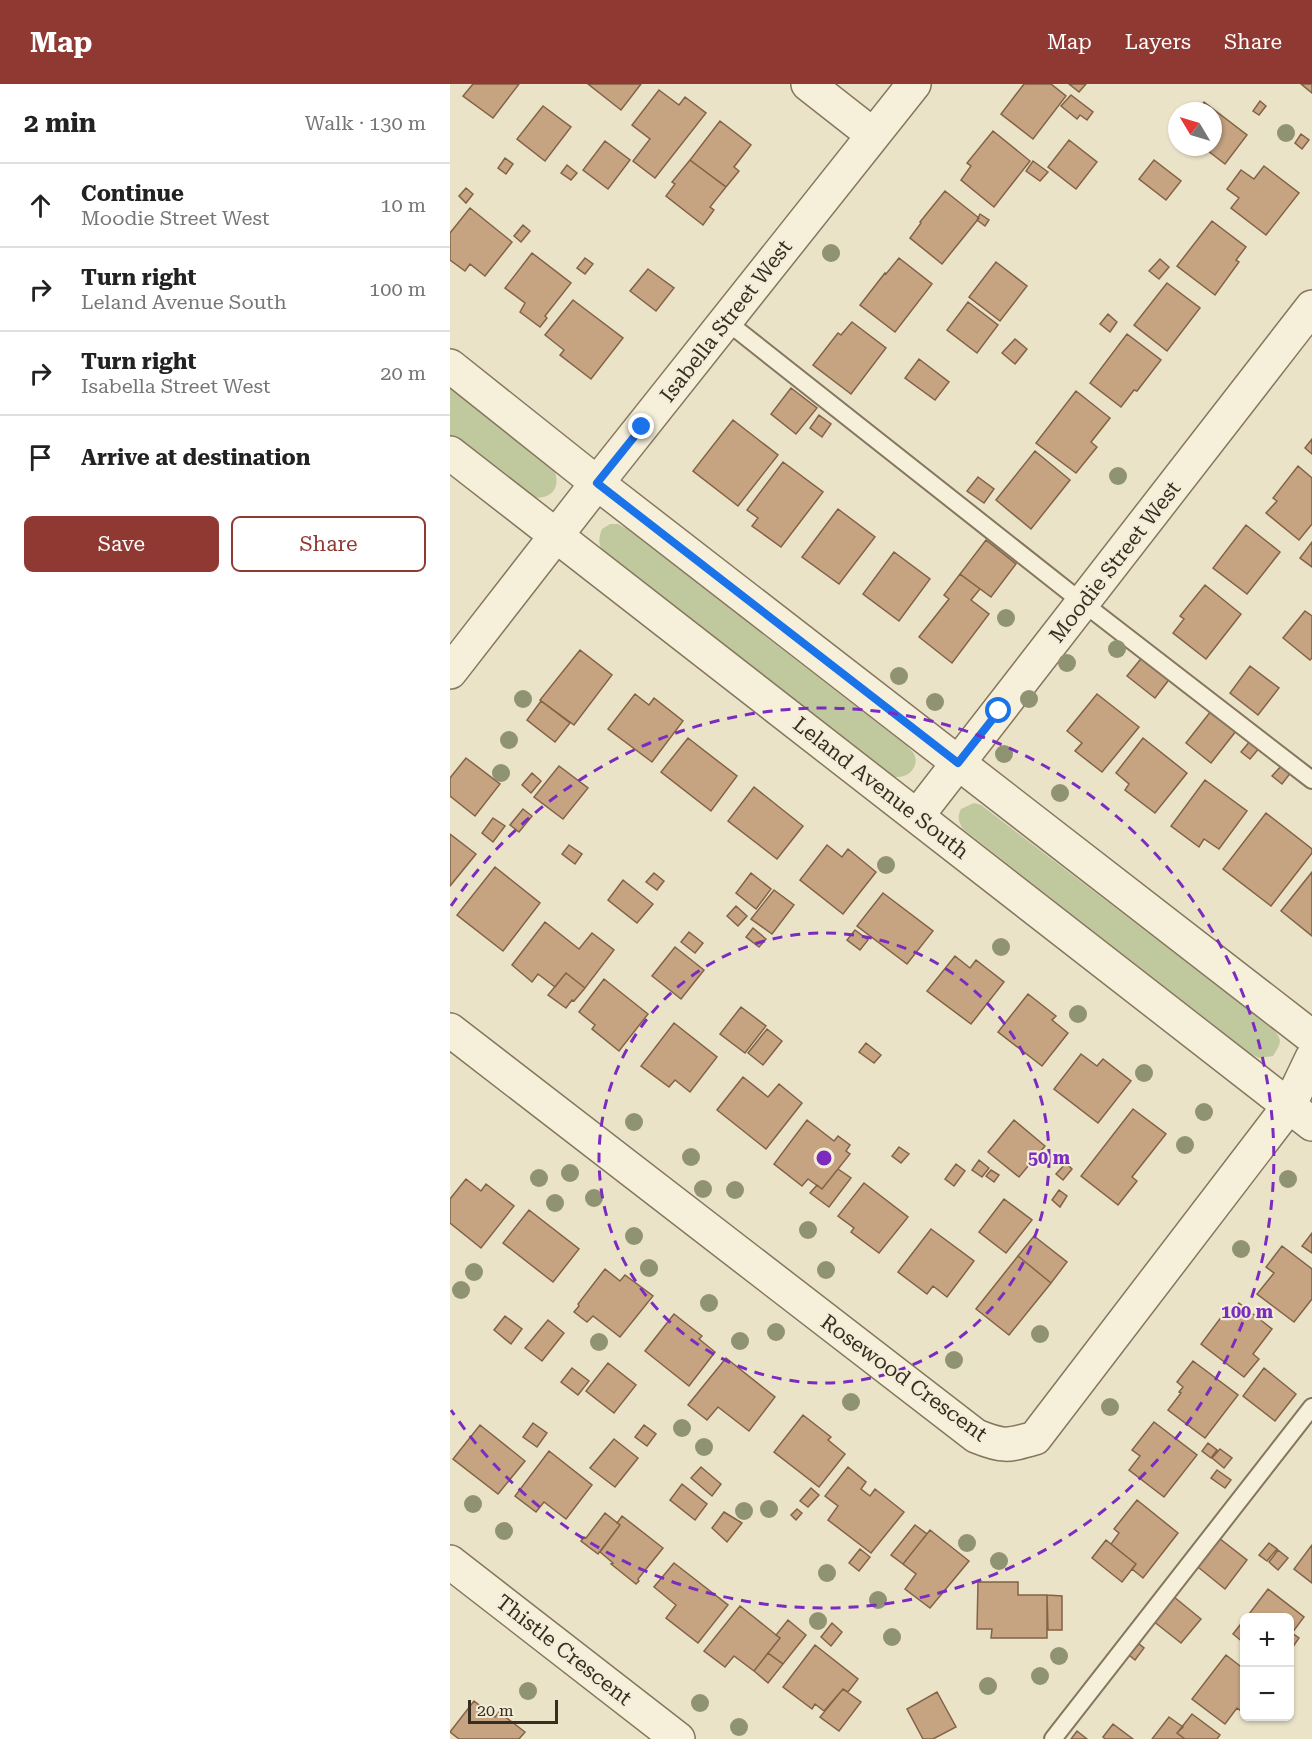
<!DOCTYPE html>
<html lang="en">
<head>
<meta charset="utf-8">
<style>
  :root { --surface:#fff; --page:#f6f6f6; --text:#222; --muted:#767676; --line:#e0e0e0; --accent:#903933 }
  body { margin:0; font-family:"Roboto Serif",serif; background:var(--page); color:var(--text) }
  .controls { position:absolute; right:18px; bottom:18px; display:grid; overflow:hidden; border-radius:9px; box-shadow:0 2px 4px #0004 }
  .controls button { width:54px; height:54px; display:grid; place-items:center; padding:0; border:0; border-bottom:2px solid var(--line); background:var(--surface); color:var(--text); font:30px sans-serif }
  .compass { position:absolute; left:718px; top:18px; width:54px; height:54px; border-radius:50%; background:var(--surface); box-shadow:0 2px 4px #0004; rotate:308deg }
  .scale { position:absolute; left:18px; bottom:15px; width:90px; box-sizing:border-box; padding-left:6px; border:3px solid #372d21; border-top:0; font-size:16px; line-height:21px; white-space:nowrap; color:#372d21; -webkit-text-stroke:4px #f3edd7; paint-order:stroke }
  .stop { position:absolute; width:18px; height:18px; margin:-14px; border:4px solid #1a73e8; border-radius:50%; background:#fff }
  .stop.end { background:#1a73e8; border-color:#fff; box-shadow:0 2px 6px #0008 }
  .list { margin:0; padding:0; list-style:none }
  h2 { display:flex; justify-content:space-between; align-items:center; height:78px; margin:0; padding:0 24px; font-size:26px }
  h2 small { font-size:20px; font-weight:400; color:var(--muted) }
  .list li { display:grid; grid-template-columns:39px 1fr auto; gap:18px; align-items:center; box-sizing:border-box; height:84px; padding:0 24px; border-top:2px solid var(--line) }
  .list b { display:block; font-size:22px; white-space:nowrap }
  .list p { margin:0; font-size:20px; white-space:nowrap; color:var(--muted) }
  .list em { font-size:20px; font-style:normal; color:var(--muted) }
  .actions { display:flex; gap:12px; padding:18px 24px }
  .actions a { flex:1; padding:14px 0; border:2px solid var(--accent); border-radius:9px; text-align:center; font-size:21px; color:var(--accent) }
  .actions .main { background:var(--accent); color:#fff }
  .icon { flex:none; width:33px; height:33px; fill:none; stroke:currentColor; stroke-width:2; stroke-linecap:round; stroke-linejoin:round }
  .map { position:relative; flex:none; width:862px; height:1655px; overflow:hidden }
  header { display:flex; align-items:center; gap:36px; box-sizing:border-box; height:84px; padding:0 30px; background:var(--accent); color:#fff }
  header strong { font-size:28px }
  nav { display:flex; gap:33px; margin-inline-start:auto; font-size:21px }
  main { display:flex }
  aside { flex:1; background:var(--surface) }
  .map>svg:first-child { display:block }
</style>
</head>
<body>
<header>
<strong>Map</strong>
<nav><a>Map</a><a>Layers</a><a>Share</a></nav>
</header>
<main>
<aside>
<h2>2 min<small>Walk · 130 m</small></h2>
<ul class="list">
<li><svg class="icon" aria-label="ahead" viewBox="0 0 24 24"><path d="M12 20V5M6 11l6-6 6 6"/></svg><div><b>Continue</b><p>Moodie Street West</p></div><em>10 m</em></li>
<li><svg class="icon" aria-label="right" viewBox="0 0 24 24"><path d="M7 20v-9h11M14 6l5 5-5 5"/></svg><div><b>Turn right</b><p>Leland Avenue South</p></div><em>100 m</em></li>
<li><svg class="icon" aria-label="right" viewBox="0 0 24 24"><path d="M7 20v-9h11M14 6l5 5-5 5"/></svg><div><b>Turn right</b><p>Isabella Street West</p></div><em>20 m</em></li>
<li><svg class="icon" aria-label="arrive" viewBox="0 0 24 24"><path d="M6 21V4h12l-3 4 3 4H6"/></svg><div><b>Arrive at destination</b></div></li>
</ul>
<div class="actions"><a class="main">Save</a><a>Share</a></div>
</aside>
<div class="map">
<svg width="862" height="1655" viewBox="0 0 862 1655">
  <rect width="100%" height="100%" fill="#ebe3c8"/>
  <path fill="#c0c99d" d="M0 301 100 378C114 399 105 418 79 413L0 352Z
    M160 440H168L177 445 457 662C459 665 463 667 464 670 470 682 459 694 446 693 446 693 438 689 437 689L155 470C148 461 148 456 152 445Z
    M524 719 531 721 821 943C833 955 832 958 823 972L809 974 801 970 513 745C508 737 507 733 511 725Z"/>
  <path fill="#c6a381" stroke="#836346" stroke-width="1.5" d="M23 0H69L43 34 13 12Z
    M138 0H191L171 26Z
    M574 0H601L616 12 583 55 551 30Z
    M619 0H636L629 8Z
    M851 0H862V9Z
    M209 6 229 21 235 13 256 29 205 94 183 77 200 55 182 41Z
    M621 11 643 28 637 36 630 31 627 35 611 22Z
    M810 17 816 22 809 31 803 27Z
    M754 18 797 51 775 80 753 63H763V27H747Z
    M93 22 121 43 95 77 67 55Z
    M270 37 301 61 284 83 289 87 276 103 240 76Z
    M543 47 580 77 544 123 511 96 521 82 517 79Z
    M851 50 859 56 852 65 845 59Z
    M619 56 647 78 626 105 598 83Z
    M155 57 180 76 158 105 133 86Z
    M55 74 63 80 56 90 48 84Z
    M240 76 276 103 260 123 264 126 253 141 216 112 225 100 222 98Z
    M704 76 731 97 716 116 689 95Z
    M583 77 598 88 590 97 576 87Z
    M117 81 127 89 121 96 111 89Z
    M814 82 849 109 816 151 781 124 789 114 777 105 791 86 804 95Z
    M16 104 23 110 16 119 9 112Z
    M495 107 529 134 492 180 460 154 471 139 470 138Z
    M20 124 62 158 35 192 20 180 15 187 0 176V149Z
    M530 130 539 136 535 142 527 136Z
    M762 137 796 163 786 176 789 178 765 211 727 182Z
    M73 141 80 147 71 158 64 152Z
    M82 169 121 199 95 232 97 234 90 243 70 228 75 219 55 204Z
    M135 174 143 180 135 190 127 184Z
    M449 174 482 200 445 248 410 221 435 189 436 190Z
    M710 175 719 183 709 195 699 187Z
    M546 178 577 202 550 237 519 213Z
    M198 185 224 204 206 227 180 207Z
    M717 199 750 224 717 267 684 241Z
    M123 216 173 254 141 295 110 271 114 266 95 251Z
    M518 218 548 241 527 269 497 246Z
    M658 230 667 238 660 248 650 240Z
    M402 238 436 264 401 310 363 281 388 249 391 251Z
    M677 250 711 276 687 307 684 306 671 323 640 299Z
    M565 255 577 265 565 280 552 269Z
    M469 275 499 298 485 316 455 294Z
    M341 304 367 324 346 350 321 330Z
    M626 307 660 334 641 358 647 363 626 389 586 359Z
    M369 331 381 340 372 353 360 344Z
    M283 336 328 371 288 422 243 387Z
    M862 355V370L855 364Z
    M585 367 620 396 581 445 546 416Z
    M333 378 373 408 331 463 302 442 308 434 297 426Z
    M848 382 862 394V440L849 456 816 429 827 417 823 414Z
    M528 393 544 405 534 419 517 407Z
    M388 425 425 453 389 500 352 473Z
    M796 441 830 468 797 510 763 484Z
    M536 456 566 480 541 513 510 490Z
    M862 458V483L850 474Z
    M444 468 480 495 449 537 413 510Z
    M510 490 530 505 521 516 539 530 502 579 469 553 499 515 494 511Z
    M755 501 791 530 756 575 723 549 734 535 730 532Z
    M855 527 862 532V574L860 576 833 554Z
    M130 566 162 591 124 641 90 616Z
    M694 571 721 593 705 614 677 592Z
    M800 582 829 604 808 631 780 609Z
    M185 610 199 621 204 614 233 637 202 678 158 645Z
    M647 610 689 643 652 688 625 667 632 659 617 647Z
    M91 617 120 639 105 658 77 636Z
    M761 627 786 647 761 679 736 659Z
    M238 654 287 692 261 727 211 688Z
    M693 654 737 689 705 729 675 706 679 700 666 689Z
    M801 656 810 663 800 675 791 668Z
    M16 674 50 700 25 732 0 712V694Z
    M833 680 842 687 832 700 822 692Z
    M109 682 138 704 113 735 84 713Z
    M82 689 91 697 81 709 72 701Z
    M755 696 797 727 769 765 754 755 749 763 721 742Z
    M304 703 353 742 327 775 278 737Z
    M73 725 82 732 69 748 60 741Z
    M816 729 862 765V769L821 822 773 785Z
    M43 734 55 742 43 758 32 749Z
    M0 750 26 770 0 802Z
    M119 761 132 770 125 780 112 770Z
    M377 761 392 773 398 765 426 788 393 830 350 796Z
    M45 783 90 819 53 867 7 831Z
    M862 788V852L831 827Z
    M204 789 214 797 207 806 196 798Z
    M301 789 321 805 306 825 286 809Z
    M173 796 203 820 187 839 158 816Z
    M324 806 344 821 322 850 301 835Z
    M433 809 483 847 457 880 407 842Z
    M286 822 297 832 288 842 277 832Z
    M95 838 129 865 142 849 164 866 135 904 116 889 105 903 88 890 82 898 62 881Z
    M303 844 316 855 309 863 296 853Z
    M405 846 418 856 410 866 397 856Z
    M239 848 253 859 245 869 231 858Z
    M225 863 254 886 231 915 202 892Z
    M505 872 520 884 526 876 554 898 521 940 477 907Z
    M116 889 135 904 124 917 122 916 116 924 98 911Z
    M154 895 198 930 169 967 142 945 145 941 129 928Z
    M578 910 606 932 602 936 618 949 592 982 548 948Z
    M291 923 316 942 295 969 270 950Z
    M224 939 267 973 240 1008 225 996 219 1003 191 982Z
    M317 945 332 957 313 981 298 969Z
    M416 959 431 971 424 979 409 968Z
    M631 970 647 982 653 975 681 997 648 1039 604 1005Z
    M293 993 318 1013 329 1000 352 1019 316 1065 267 1026Z
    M683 1025 716 1050 682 1093 687 1097 668 1121 631 1092Z
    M357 1036 384 1057 388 1052 400 1061 396 1067 400 1070 372 1105 358 1095 352 1102 324 1080Z
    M564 1036 595 1062 569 1093 538 1068Z
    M449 1063 459 1070 451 1079 442 1072Z
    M529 1076 539 1084 532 1093 522 1086Z
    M616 1079 622 1085 613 1096 606 1090Z
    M506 1080 515 1087 504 1102 495 1095Z
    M388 1085 401 1094 379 1123 360 1109 367 1101 372 1105Z
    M541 1086 549 1091 544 1098 536 1092Z
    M16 1095 31 1107 36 1100 64 1122 31 1164 0 1139V1115Z
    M414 1099 458 1133 429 1169 401 1148 404 1144 388 1132Z
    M609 1106 617 1112 610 1123 602 1116Z
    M554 1115 582 1136 556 1169 529 1148Z
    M79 1126 129 1165 103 1198 53 1159Z
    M481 1145 524 1177 497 1213 483 1202 477 1210 448 1188Z
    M862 1149V1169L852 1162Z
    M584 1152 617 1178 601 1199 568 1172Z
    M832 1162 862 1185V1215L844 1238 807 1210 824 1189 816 1183Z
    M568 1172 601 1199 559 1251 526 1225Z
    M155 1185 170 1197 175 1191 203 1212 170 1253 143 1232 137 1238 124 1228 129 1222 128 1220Z
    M789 1219 822 1245 803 1270 809 1275 794 1293 751 1260 772 1232 776 1235Z
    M224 1230 252 1252 249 1255 265 1268 239 1302 195 1267Z
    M55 1232 72 1245 61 1260 44 1246Z
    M98 1236 114 1249 92 1277 75 1264Z
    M276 1274 325 1313 299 1347 268 1323 257 1336 238 1321Z
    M743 1277 788 1311 755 1354 718 1326 731 1309 729 1308 733 1303 727 1298Z
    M158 1279 186 1301 164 1329 136 1307Z
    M122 1284 139 1297 128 1311 111 1298Z
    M814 1284 846 1310 825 1337 793 1312Z
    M353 1331 381 1353 378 1356 395 1370 369 1403 324 1368Z
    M704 1338 747 1371 714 1413 679 1386 690 1372 682 1366Z
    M83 1339 97 1349 87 1363 73 1353Z
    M30 1341 75 1377 48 1410 3 1375Z
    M194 1341 206 1350 197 1362 185 1353Z
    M164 1355 188 1374 165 1403 140 1384Z
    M758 1359 767 1366 761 1374 752 1367Z
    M770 1365 782 1374 774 1384 762 1374Z
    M99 1367 142 1401 116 1435 94 1418 86 1428 65 1412Z
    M251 1383 271 1400 262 1412 241 1394Z
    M398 1383 416 1398 411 1405 420 1412 425 1405 454 1428 421 1469 378 1436 388 1422 375 1412Z
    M767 1386 781 1396 775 1404 761 1394Z
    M232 1400 257 1420 245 1436 220 1416Z
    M361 1404 369 1411 358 1423 350 1417Z
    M687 1416 728 1449 693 1494 682 1485 686 1480 661 1460 669 1449 664 1445Z
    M347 1425 352 1429 346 1436 341 1431Z
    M274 1428 292 1439 277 1458 262 1444Z
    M155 1429 170 1441 148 1470 131 1457 134 1453 136 1454Z
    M172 1432 213 1464 188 1495 189 1497 186 1500 161 1480 163 1479 150 1468 170 1441 167 1439Z
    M465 1441 477 1450 453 1480 441 1471Z
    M480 1446 519 1477 480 1524 455 1505 466 1490 453 1480Z
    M765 1451 797 1476 775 1505 743 1479Z
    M656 1456 686 1480 672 1498 642 1474Z
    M819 1459 827 1465 817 1477 809 1471Z
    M862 1461V1499L844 1485Z
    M410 1465 420 1473 409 1487 399 1479Z
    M828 1466 838 1474 828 1486 819 1478Z
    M224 1479 278 1521 248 1559 216 1534 226 1521 204 1503Z
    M528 1498H568V1511H597V1554H541L542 1545H527Z
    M818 1505 854 1533 842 1549 849 1554 840 1567V1534H796Z
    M718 1508 751 1535 731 1559 698 1533Z
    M597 1511 612 1512V1546H598Z
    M290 1522 330 1554 304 1587 284 1572 275 1583 254 1567Z
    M338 1536 356 1551 333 1580 318 1569 330 1554 326 1551Z
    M794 1536V1559L783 1550Z
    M382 1539 392 1548 381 1562 371 1553Z
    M683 1555 694 1564 685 1576 674 1567Z
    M365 1561 408 1595 398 1608 393 1605 374 1627 365 1620 362 1625 333 1603Z
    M318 1569 333 1580 318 1599 304 1587Z
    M776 1571 794 1585V1623L791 1627 787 1624 775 1640 742 1615Z
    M393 1605 411 1618 389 1647 370 1633Z
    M487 1608 506 1643 483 1655H473L457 1625Z
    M24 1617 45 1633 49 1628 75 1648 69 1655H9L0 1648Z
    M742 1630 770 1651 767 1655H735L727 1649Z
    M719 1633 733 1643 727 1649 735 1655H702Z
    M663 1640 683 1655H655L653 1653Z
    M627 1647 637 1655H621Z"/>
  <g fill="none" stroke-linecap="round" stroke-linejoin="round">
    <g stroke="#86765e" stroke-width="20">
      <path id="lane" d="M276 237 633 519 862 696
        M603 1655 862 1323"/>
    </g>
    <g stroke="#86765e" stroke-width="36">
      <path id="street" d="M358 0 423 51
        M0 282 147 399 862 953
        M0 369 862 1040
        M0 588 147 399 464 0
        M467 732 862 223
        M0 946 526 1352C553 1363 557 1362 585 1354L839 1022 862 974
        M0 1478 228 1655"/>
    </g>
    <use href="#lane" stroke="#f6f0db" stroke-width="16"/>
    <use href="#street" stroke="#f6f0db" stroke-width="33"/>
  </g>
  <g fill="#909371">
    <circle cx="836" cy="49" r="9"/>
    <circle cx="381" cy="169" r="9"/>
    <circle cx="668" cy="392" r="9"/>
    <circle cx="556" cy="534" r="9"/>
    <circle cx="667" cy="565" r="9"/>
    <circle cx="617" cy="579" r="9"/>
    <circle cx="449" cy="592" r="9"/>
    <circle cx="73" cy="615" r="9"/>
    <circle cx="579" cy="615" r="9"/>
    <circle cx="485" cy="618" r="9"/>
    <circle cx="59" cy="656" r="9"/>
    <circle cx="554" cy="670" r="9"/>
    <circle cx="51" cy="689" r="9"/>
    <circle cx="610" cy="709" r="9"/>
    <circle cx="436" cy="781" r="9"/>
    <circle cx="551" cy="863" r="9"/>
    <circle cx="628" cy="930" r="9"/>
    <circle cx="694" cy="989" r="9"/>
    <circle cx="754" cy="1028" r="9"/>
    <circle cx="184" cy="1038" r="9"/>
    <circle cx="735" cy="1061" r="9"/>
    <circle cx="241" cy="1073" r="9"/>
    <circle cx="120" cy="1089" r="9"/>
    <circle cx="89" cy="1094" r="9"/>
    <circle cx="838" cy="1095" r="9"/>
    <circle cx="253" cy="1105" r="9"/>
    <circle cx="285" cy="1106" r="9"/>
    <circle cx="144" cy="1114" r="9"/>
    <circle cx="105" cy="1119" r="9"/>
    <circle cx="358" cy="1146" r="9"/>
    <circle cx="184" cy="1152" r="9"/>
    <circle cx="791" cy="1165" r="9"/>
    <circle cx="199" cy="1184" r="9"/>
    <circle cx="376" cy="1186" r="9"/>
    <circle cx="24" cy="1188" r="9"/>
    <circle cx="11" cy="1206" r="9"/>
    <circle cx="259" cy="1219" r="9"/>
    <circle cx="326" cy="1248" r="9"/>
    <circle cx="590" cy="1250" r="9"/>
    <circle cx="290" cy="1257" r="9"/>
    <circle cx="149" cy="1258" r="9"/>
    <circle cx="504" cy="1276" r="9"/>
    <circle cx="401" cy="1318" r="9"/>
    <circle cx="660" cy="1323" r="9"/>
    <circle cx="232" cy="1344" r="9"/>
    <circle cx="254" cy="1363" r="9"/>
    <circle cx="23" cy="1420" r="9"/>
    <circle cx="319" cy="1425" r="9"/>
    <circle cx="294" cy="1427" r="9"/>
    <circle cx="54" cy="1447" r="9"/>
    <circle cx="517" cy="1459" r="9"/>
    <circle cx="549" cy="1477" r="9"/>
    <circle cx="377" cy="1489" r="9"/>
    <circle cx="428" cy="1516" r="9"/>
    <circle cx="368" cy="1537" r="9"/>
    <circle cx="442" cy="1553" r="9"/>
    <circle cx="609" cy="1572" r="9"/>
    <circle cx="590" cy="1592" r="9"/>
    <circle cx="538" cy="1602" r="9"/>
    <circle cx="78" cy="1607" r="9"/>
    <circle cx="250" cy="1619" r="9"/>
    <circle cx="289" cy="1643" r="9"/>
  </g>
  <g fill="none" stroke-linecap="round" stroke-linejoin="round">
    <path stroke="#1a73e8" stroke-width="8" d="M192 343 147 399 508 679 549 627"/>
  </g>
  <g fill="none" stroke="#7b2cbf" stroke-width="3" stroke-dasharray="10 8">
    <circle cx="374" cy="1074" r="225"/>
    <path d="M1 822A450 450 0 1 1 1 1326"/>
  </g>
  <g text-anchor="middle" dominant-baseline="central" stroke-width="4.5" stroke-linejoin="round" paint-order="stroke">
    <g font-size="21" fill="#372d21" stroke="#f3edd7">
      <text transform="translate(276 237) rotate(-52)">Isabella Street West</text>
      <text transform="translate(665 478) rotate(-52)">Moodie Street West</text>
      <text transform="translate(431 704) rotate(38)">Leland Avenue South</text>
      <text transform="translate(454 1294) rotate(36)">Rosewood Crescent</text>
      <text transform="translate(114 1566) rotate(38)">Thistle Crescent</text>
    </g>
  </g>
  <circle cx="374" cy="1074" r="9" fill="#7b2cbf" stroke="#f3edd7" stroke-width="3"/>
  <g font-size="18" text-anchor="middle" font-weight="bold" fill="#7b2cbf" stroke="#f3edd7" stroke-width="4.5" stroke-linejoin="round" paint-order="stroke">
    <text x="599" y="1080">50 m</text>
    <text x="797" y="1234">100 m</text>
  </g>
</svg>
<div class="controls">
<button>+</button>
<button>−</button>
</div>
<svg class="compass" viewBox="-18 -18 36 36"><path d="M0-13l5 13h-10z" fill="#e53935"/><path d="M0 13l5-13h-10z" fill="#767676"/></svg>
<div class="scale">20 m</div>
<div class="stop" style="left:549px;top:627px"></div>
<div class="stop end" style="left:192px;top:343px"></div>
</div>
</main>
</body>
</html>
